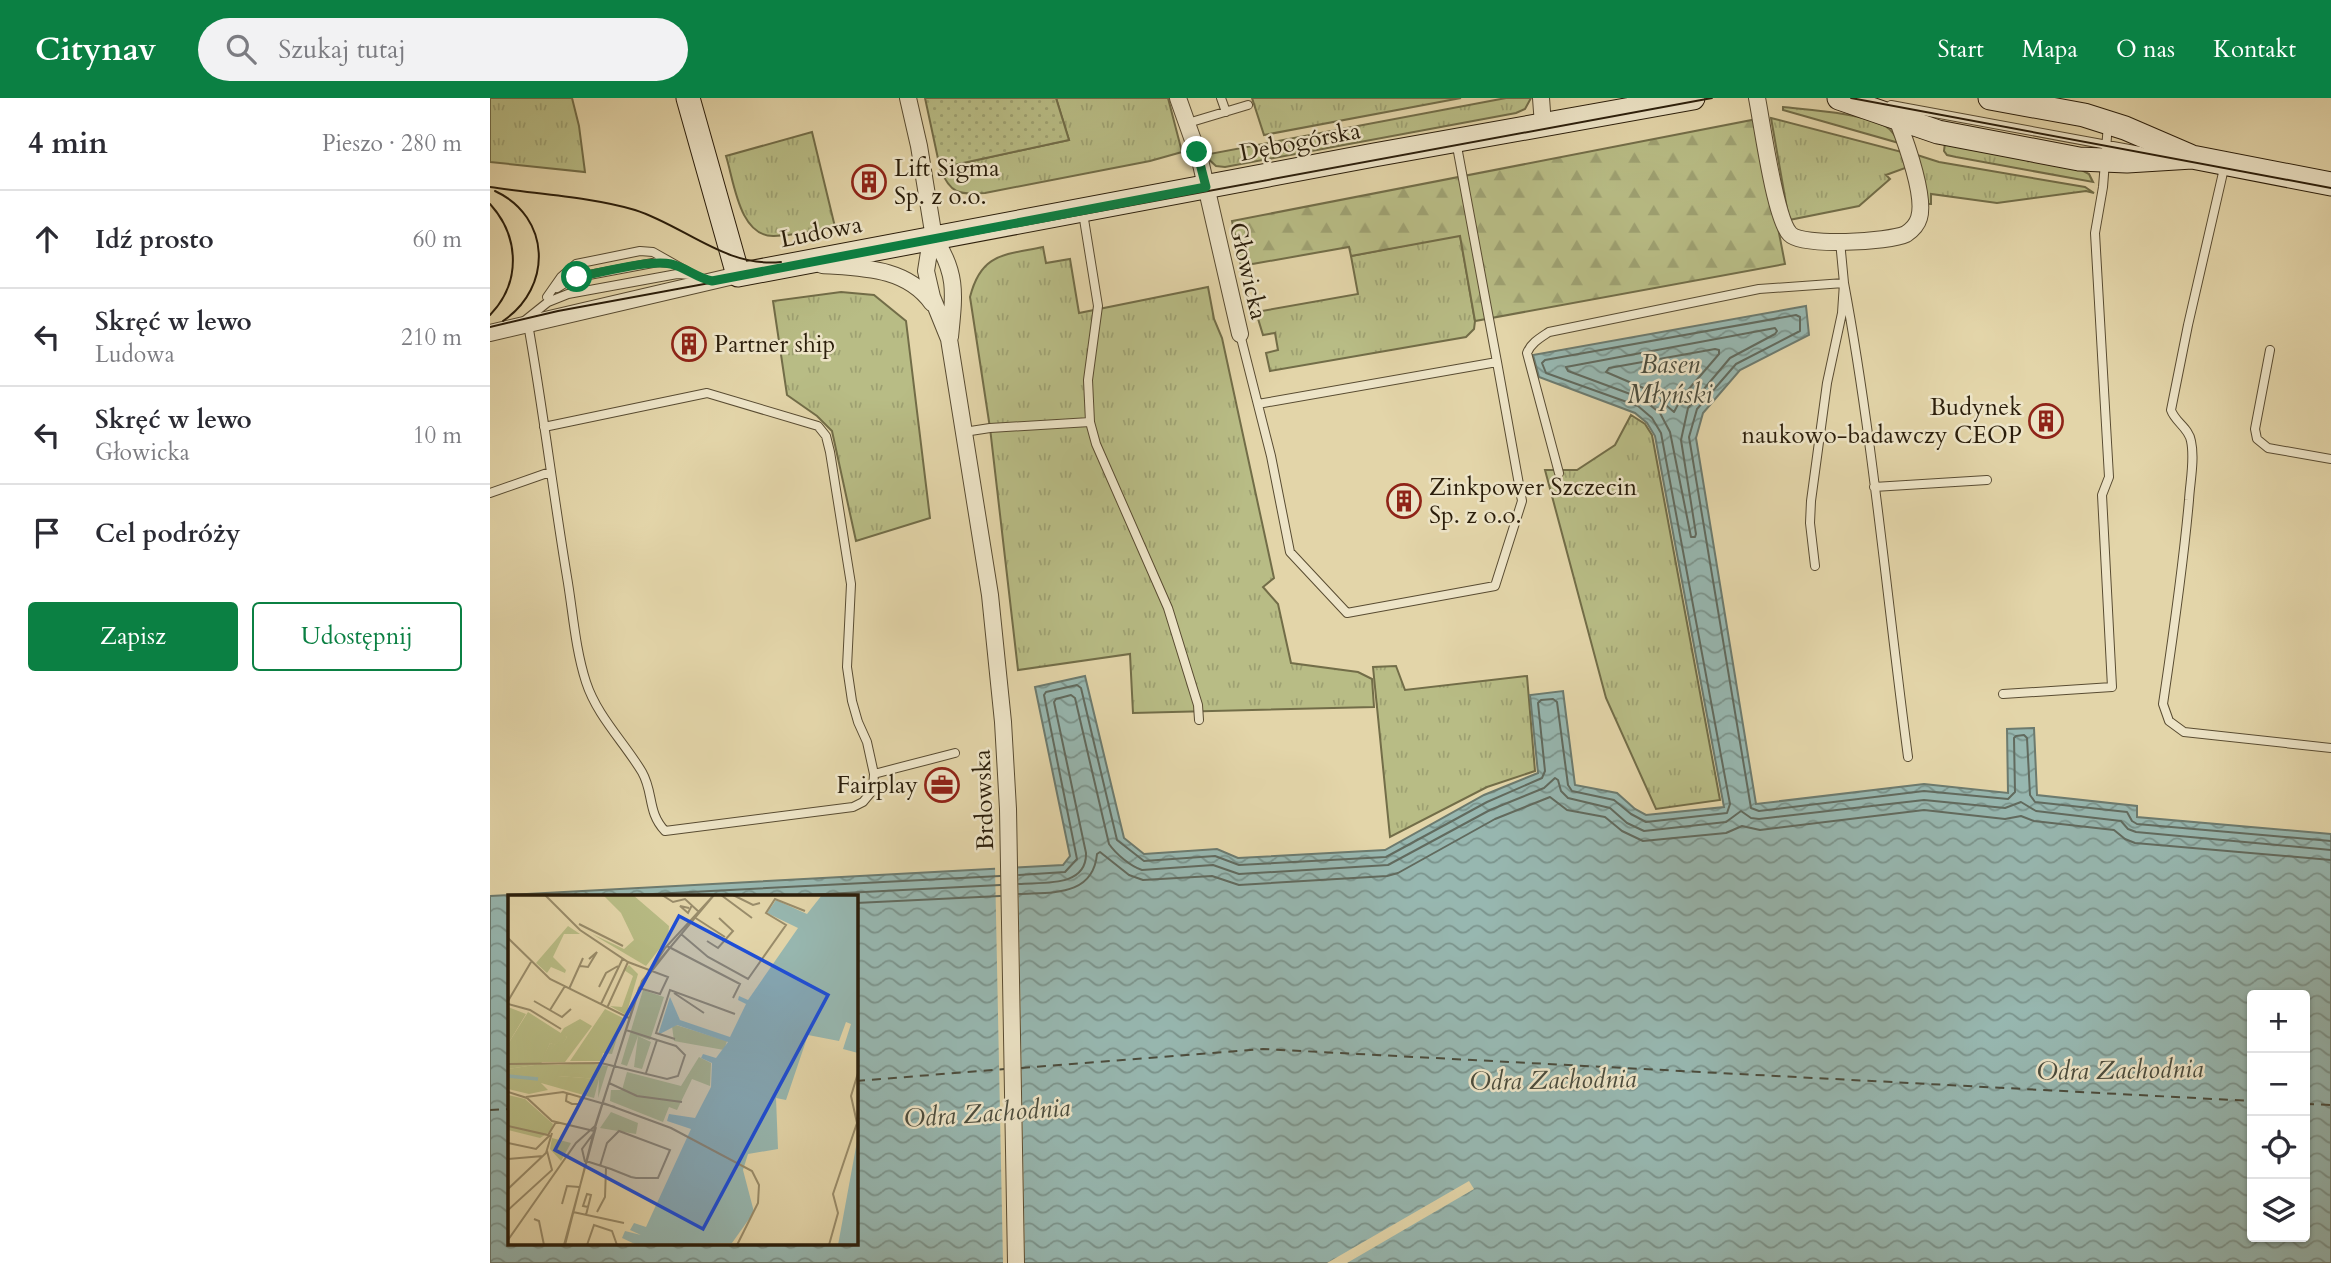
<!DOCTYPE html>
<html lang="pl">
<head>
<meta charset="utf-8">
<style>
  :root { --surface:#fff; --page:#f2f2f3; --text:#2b2b33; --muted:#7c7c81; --line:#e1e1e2; --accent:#0b8043 }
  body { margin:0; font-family:Cardo,serif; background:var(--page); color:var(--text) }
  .controls { position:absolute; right:21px; bottom:21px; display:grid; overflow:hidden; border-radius:7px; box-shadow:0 2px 5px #0004 }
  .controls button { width:63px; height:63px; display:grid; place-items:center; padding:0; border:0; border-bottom:2px solid var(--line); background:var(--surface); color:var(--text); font:35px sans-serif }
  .stop { position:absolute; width:21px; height:21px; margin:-16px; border:5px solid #0b8043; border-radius:50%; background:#fff }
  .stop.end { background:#0b8043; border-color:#fff; box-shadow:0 2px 7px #0008 }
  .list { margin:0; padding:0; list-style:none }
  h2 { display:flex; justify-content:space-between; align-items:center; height:91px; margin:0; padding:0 28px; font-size:30px }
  h2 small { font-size:23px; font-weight:400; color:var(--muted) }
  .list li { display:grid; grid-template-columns:46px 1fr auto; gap:21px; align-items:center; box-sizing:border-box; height:98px; padding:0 28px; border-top:2px solid var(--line) }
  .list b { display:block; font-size:26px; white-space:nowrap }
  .list p { margin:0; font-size:23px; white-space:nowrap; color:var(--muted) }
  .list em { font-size:23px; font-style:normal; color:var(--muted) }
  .actions { display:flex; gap:14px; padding:21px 28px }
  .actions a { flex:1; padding:16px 0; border:2px solid var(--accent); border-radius:7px; text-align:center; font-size:24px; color:var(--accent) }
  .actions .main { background:var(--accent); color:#fff }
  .icon { flex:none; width:38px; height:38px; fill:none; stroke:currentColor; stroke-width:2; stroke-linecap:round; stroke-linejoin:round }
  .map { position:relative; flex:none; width:1841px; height:1165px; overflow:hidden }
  header { display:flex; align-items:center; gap:42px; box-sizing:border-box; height:98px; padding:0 35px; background:var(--accent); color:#fff }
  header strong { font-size:33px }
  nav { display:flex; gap:38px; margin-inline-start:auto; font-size:24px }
  .search { width:490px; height:63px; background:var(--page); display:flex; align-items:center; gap:18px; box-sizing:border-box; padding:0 24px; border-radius:38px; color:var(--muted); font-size:26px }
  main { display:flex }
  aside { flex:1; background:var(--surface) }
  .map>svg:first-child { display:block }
</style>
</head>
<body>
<header>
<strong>Citynav</strong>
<div class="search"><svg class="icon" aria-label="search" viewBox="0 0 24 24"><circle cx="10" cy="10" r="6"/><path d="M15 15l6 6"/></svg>Szukaj tutaj</div>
<nav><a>Start</a><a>Mapa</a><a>O nas</a><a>Kontakt</a></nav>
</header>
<main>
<aside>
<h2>4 min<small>Pieszo · 280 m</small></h2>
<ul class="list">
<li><svg class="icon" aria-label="ahead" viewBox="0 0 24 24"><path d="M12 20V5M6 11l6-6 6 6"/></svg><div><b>Idź prosto</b></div><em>60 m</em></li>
<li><svg class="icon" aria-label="left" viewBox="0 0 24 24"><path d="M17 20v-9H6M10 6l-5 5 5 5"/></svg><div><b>Skręć w lewo</b><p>Ludowa</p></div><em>210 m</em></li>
<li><svg class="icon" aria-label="left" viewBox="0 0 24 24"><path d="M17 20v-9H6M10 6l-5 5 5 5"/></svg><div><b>Skręć w lewo</b><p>Głowicka</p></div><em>10 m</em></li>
<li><svg class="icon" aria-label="arrive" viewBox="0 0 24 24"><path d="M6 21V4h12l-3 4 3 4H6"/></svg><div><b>Cel podróży</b></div></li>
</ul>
<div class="actions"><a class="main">Zapisz</a><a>Udostępnij</a></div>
</aside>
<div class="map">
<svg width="1841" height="1165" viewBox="0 0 1841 1165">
  <defs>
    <pattern id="grass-tufts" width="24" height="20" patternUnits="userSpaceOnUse" patternTransform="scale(1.75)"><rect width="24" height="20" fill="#b8bc85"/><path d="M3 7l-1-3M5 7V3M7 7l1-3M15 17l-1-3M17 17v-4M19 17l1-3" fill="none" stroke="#9ea172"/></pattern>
    <pattern id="forest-firs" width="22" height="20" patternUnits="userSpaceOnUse" patternTransform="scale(1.75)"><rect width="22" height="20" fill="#b8bc85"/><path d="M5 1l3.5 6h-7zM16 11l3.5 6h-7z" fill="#9ea172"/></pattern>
    <pattern id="garden-dots" width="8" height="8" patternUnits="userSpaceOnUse" patternTransform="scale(1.75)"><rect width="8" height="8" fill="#b8bc85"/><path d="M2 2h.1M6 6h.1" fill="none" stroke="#9ea172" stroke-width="1.8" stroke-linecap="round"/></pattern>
    <pattern id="water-waves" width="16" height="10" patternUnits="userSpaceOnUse" patternTransform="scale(1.75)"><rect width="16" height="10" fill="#97b7b0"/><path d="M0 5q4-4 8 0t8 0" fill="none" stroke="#7b948d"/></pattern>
  </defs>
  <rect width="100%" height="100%" fill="#e3d5a9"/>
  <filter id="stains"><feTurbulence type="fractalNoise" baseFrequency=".00286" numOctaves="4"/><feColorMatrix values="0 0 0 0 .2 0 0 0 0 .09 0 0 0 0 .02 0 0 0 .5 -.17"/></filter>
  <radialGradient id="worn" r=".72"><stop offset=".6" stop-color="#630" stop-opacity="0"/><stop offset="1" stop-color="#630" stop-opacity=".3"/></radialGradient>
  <path fill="url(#grass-tufts)" stroke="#726d48" stroke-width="2" d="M0 0H82L89 28 95 74 0 64Z
    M566 0H678L692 54 660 63 495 95C469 97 460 96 450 70L579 42Z
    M762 0H971L774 37Z
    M1016 0H1041L1035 11 1026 15 735 69 726 68 714 57Z
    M1293 9C1320 12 1372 15 1395 28 1402 32 1405 38 1409 45L1293 12Z
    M1281 20 1412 54 1418 69 1396 77 1400 81 1369 108 1299 122Z
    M322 34 345 129C325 132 304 138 284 138 249 139 244 83 236 58Z
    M1455 45 1588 70 1599 76 1603 84 1466 59 1457 57 1454 53Z
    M1424 56 1449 64 1595 89 1604 95 1596 93 1507 105 1441 96V106H1434Z
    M970 137 985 223 984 231 976 239 780 273 776 255 788 252 785 235 773 237 766 214 868 196 861 158Z
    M553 149 556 165 580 161 589 215 718 189 724 221 732 240 784 480 773 489 788 506 801 565 868 574 882 581 884 609 643 615 640 556 528 572 500 330 480 199C491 155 514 157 553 149Z
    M351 194 384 197 416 223 440 420 366 443 342 333 327 318 297 297 283 203Z
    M1141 317 1155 326 1162 337 1230 702 1166 711 1116 600 1055 372H1087L1125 347Z
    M906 568 915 592 1037 578 1045 673 997 689 900 739 883 569Z"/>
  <path fill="url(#forest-firs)" stroke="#726d48" stroke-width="2" d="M1267 21 1295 166 985 223 970 138 861 158 859 149 751 168 742 123Z"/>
  <path fill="url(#garden-dots)" stroke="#726d48" stroke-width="2" d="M435 0H566L579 42 450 70Z"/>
  <path fill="url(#water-waves)" stroke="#6c7a6e" stroke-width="2" fill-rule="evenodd" d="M1316 208 1319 237 1250 272 1213 315 1206 340 1266 706 1434 686 1518 695 1517 631 1544 630 1547 697 1647 708V719L1841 736V1165H0V798L573 767 580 758 545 589 595 578 634 740 654 756 727 751 748 760 895 752 994 697 1048 675 1040 597 1073 593 1085 687 1127 695 1145 711 1156 717 1234 709 1165 338 1157 325 1145 315 1049 279 1043 257ZM19 799H366V1146H19ZM1762 897H1815V1139H1762Z"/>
  <path fill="#e3d5a9" d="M528 767 535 1165H513L505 768Z
    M979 1083 984 1091 857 1165H837Z"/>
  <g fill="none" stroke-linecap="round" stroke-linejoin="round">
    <path stroke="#616a5e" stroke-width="2" d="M1285 230 1287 233 1285 236 1240 260 1198 310 1191 342 1206 436 1205 439H1201L1180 334 1170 315 1151 300 1078 273 1076 269Z
      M1225 251 1229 252V256L1192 299 1184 314 1158 292 1116 274 1119 270Z
      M529 777 575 774 587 761 554 597 556 594 587 587 591 590 627 742 654 763 725 758 749 767 896 759 997 704 1052 680 1055 673 1048 605 1051 602 1063 601 1067 604 1078 687 1082 693 1124 702 1141 716 1156 724 1237 715 1240 706 1171 335 1162 320 1148 308 1056 275 1052 265 1055 262 1306 217 1310 219V233L1246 266 1207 311 1199 339 1261 710 1269 713 1434 693 1518 701 1525 694 1524 640 1526 638 1534 637 1537 640 1540 697 1545 704 1637 714 1642 723 1647 726 1841 743
      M529 786C552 784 597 790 596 755L564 604 566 601 581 597 585 600 619 746C626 756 640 768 652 772L723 767 749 776 898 767 1000 712 1054 690 1065 680 1068 682 1071 693 1078 700 1120 710 1137 725 1154 733 1236 724 1251 713 1261 720 1269 721 1434 702 1515 710 1531 704 1546 713 1631 723 1638 731 1646 734 1841 752
      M529 796C561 794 603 799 607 756L610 754 639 777 653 782 722 778 749 787 897 778 908 775 1005 721 1060 699 1077 712 1115 719 1132 733 1153 743 1236 735 1252 728 1270 732 1434 712 1515 721 1531 718 1544 723 1624 732 1635 741 1645 745 1841 762
      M105 799 510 778
      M277 799 510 787
      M366 805 510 798"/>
    <path stroke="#4b4c3d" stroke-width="2" stroke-dasharray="9 7" stroke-linecap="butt" d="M531 970 773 951 1762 1003
      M366 983 515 971
      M1815 1006 1841 1007
      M0 1012 19 1011"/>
    <g stroke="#594c32" stroke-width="10">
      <path id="lane" d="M731 0 736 14
        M1401 7 1650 53
        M698 25 758 7
        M966 43 1007 264
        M1735 66 1698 227 1681 312C1685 324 1699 330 1701 343 1705 361 1700 384 1699 402 1693 471 1683 538 1673 606L1679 623 1694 634 1841 650
        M593 115 608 208 598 282 600 324 606 346 678 510 708 607 709 622
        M67 190 83 180 168 164 179 165
        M57 199 71 179 86 166 150 153 163 154 200 175
        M33 224 58 204 78 196 187 176 202 177 215 182
        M38 226C53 310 63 395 77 479 83 514 85 550 96 584 107 618 134 644 152 674 164 695 157 714 175 733L363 709 373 704 383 692 384 676 377 644 368 624 362 603 357 569 361 486 340 354 336 338 328 328 217 295 54 329
        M750 236 781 358 800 454 857 515 1005 488 1032 403 1007 264 768 306
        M1780 252 1765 331 1767 341 1778 350 1841 361
        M474 334 500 330 600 324
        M1069 375 1037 255C1041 245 1050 240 1059 234L1269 191 1354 185C1383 341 1397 501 1418 659
        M1384 389 1497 382
        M0 395 60 374
        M1325 468 1320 425 1321 403 1337 285 1352 215 1354 185 1350 143
        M1513 596 1622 589 1612 397 1619 379 1605 135 1613 89 1618 26
        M384 676 465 655"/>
    </g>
    <g stroke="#594c32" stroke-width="18">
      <path id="street" d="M418 0 429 48 444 140C468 176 464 198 460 239
        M688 0 710 62 750 236
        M1051 0 1053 27
        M1267 0C1272 25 1285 121 1300 136 1312 149 1399 144 1416 136 1422 132 1427 127 1429 120 1436 98 1415 42 1407 21
        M444 140 439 154 436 173 442 199 459 241 500 497 513 624 518 711 526 1165
        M332 167C372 170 416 169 442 205
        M0 235 248 177"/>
    </g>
    <g stroke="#2b1e0b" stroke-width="25">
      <path id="secondary" d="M198 0 248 177 884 57 1203 0
        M1349 0 1448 34 1589 61 1637 63 1702 59 1841 86
        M1500 0 1594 17 1635 30 1700 58"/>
    </g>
    <use href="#lane" stroke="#ede4c7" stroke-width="8"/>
    <use href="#street" stroke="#ede4c7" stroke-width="16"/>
    <use href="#secondary" stroke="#ede4c7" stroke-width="23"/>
    <path stroke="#2b1e0b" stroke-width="2" d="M1361 0 1841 90
      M0 89C46 96 101 99 145 112 195 128 236 170 291 164
      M5 93C61 119 63 189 13 223
      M0 106C30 139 31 185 0 217
      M0 229 68 213 1222 0"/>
  </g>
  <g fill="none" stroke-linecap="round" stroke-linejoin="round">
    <path stroke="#0b8043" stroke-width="9" d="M87 179C110 175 160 161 181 166 195 169 207 180 222 183L716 89 707 54"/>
  </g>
  <defs>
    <g id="building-ring" transform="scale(1.75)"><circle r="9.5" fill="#ede4c7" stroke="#8f2418" stroke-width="1.5"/><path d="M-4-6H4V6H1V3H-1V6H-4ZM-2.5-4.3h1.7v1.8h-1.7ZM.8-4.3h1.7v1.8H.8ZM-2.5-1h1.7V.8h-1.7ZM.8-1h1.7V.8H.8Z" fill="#8f2418"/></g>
    <g id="office-ring" transform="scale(1.75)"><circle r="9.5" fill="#ede4c7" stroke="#8f2418" stroke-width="1.5"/><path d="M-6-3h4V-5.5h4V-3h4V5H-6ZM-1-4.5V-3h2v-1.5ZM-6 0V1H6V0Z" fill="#8f2418"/></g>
  </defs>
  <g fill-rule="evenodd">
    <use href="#building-ring" x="379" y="84"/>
    <use href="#building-ring" x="199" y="246"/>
    <use href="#building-ring" x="1556" y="323"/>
    <use href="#building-ring" x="914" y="403"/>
    <use href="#office-ring" x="452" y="687"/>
  </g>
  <g text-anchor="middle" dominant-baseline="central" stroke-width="5" stroke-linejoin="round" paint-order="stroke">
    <g font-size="24" fill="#2b1e0b" stroke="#ede4c7">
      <text transform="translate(810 44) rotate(-11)">Dębogórska</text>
      <text transform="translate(331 134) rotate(-11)">Ludowa</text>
      <text transform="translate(758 173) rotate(77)">Głowicka</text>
      <text transform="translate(494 702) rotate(-92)">Brdowska</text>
    </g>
    <g font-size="24" fill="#2b1e0b" stroke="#ede4c7" text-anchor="start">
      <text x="404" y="70">Lift Sigma<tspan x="404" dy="28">Sp. z o.o.</tspan></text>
      <text x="224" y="246">Partner ship</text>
      <text x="1532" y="309" text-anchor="end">Budynek<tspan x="1532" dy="28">naukowo-badawczy CEOP</tspan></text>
      <text x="939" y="389">Zinkpower Szczecin<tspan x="939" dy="28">Sp. z o.o.</tspan></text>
      <text x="428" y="687" text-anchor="end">Fairplay</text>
    </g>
    <g font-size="26" font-style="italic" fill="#4b4c3d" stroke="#ede4c7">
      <text x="1180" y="266">Basen<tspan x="1180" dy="30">Młyński</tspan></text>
      <text transform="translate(1630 972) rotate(-1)">Odra Zachodnia</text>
      <text transform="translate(1063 982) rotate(-1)">Odra Zachodnia</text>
      <text transform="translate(497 1015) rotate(-4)">Odra Zachodnia</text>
    </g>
  </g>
  <g transform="translate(18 797)">
    <rect width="350" height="350" fill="#e3d5a9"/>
    <path d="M60 31 72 39H56L45 62 58 75 57 78 43 72 39 78 28 68ZM121 70 130 79 118 120 102 111 114 112 125 81 116 75ZM97 114 115 123 104 159 95 158 93 166H62ZM20 117 59 142 53 152 42 148 33 169 0 174V149ZM168 130 219 146 216 155 166 146 164 131ZM130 141 143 147 134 174 126 172ZM191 162 203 168 202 191 184 184 169 215 161 212 155 227 102 206 103 195H114L119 177 173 191ZM79 168 100 171 90 203 91 184 49 181 50 170ZM0 200 17 204 45 229 43 236 32 243 0 235ZM103 217 130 228 128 239 92 233ZM44 243 63 248 53 266 42 254Z" fill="#b8bc85"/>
    <path d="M95 0H125L161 31 160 43 138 71 84 39 116 54 126 45 113 18ZM135 95 156 102 142 145 130 141 119 171 113 169ZM33 169V188L40 195 21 199 0 194V174Z" fill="#b8bc85"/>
    <path d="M0 112 18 119 0 149ZM72 124 84 131 57 167H33L42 148 53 151 59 142 52 139 56 133ZM33 169 50 170V181L91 184 86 203 33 188Z" fill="#b8bc85"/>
    <path d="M314 0H350V158L335 154 343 129 338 127 331 146 300 140 278 205 268 203 270 254 240 259 235 275 246 317 224 348 129 350 114 343 117 336 133 340 122 335 126 328 138 332 183 234 159 226 161 219 187 223 203 192 204 168 193 163 195 159 208 163 220 147 169 130 150 140 162 102 172 125 222 142 238 109 230 105 231 101 240 105 290 33 259 18 268 5 299 19ZM350 241V350H330Z" fill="#97b7b0"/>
    <path fill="none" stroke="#97b7b0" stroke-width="3.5" d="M0 181 30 184M207 253 220 221 302 85 350 31M164 350 204 258"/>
    <path fill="none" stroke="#998c6a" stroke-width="2" d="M37 0 72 35 120 67 160 82 152 99 131 93M154 0 165 7 177 4 191 17M213 0 244 23M225 0 245 10 252 8M181 13 172 11 180 18 184 10M186 22 217 42M71 29 115 51M173 39 200 62 240 84 278 30 258 18 267 4 297 16M0 43 42 84 121 123M199 46 210 53 225 36 211 23M159 51 232 89 225 103M72 71 80 72 89 57 81 64M136 86 169 44M91 92 98 78 110 71M61 94 75 63M166 98 196 118M0 106 23 67M26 106 54 122 63 114M0 109 22 115 53 134M93 109 115 63M99 113 120 67M42 115 57 91M118 135 149 145M167 144 148 138 162 95 227 119M0 169 93 168 159 184 170 181 177 160 168 151 149 145 138 178M101 188 129 201 174 207M0 197 19 203 44 226 86 236M59 198 58 206 64 209H71L73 202M18 202 55 197 107 212M95 208 163 233 244 276 251 290 250 308 229 350M0 231 40 240 48 227M0 248 28 254 42 240M0 264 35 261M78 266 103 274 123 282 128 283H150L162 255 111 236 99 248 92 271M77 267 74 254 85 239M0 294 38 258 44 238M54 309 59 291 71 292M0 315 44 275 39 256M65 317 116 328M89 317 97 302 98 273M78 320 83 300 79 299 75 311 80 312M26 324 31 326 36 350M0 345 68 248 87 231 134 86 206 0M56 350 88 232M57 350 86 236 131 93 157 53 206 0M79 350 86 330 104 336 109 350M321 350 330 318 325 299 349 228 343 201 350 178"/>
    <path fill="#1d4ed8" fill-opacity="0.15" stroke="#1d4ed8" stroke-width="3.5" d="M171 21 320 100 195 334 47 255Z"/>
    <rect width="350" height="350" fill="none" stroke="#2b1e0b" stroke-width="3.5"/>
  </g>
  <rect width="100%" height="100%" filter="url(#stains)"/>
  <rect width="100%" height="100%" fill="url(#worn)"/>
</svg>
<div class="controls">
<button>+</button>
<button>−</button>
<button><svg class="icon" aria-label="locate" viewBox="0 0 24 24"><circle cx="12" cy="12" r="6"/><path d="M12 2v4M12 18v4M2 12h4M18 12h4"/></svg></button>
<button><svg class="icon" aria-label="layers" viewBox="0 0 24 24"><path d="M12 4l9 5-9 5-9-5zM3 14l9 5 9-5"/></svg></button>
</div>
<div class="stop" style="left:87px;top:179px"></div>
<div class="stop end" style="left:707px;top:54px"></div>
</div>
</main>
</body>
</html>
